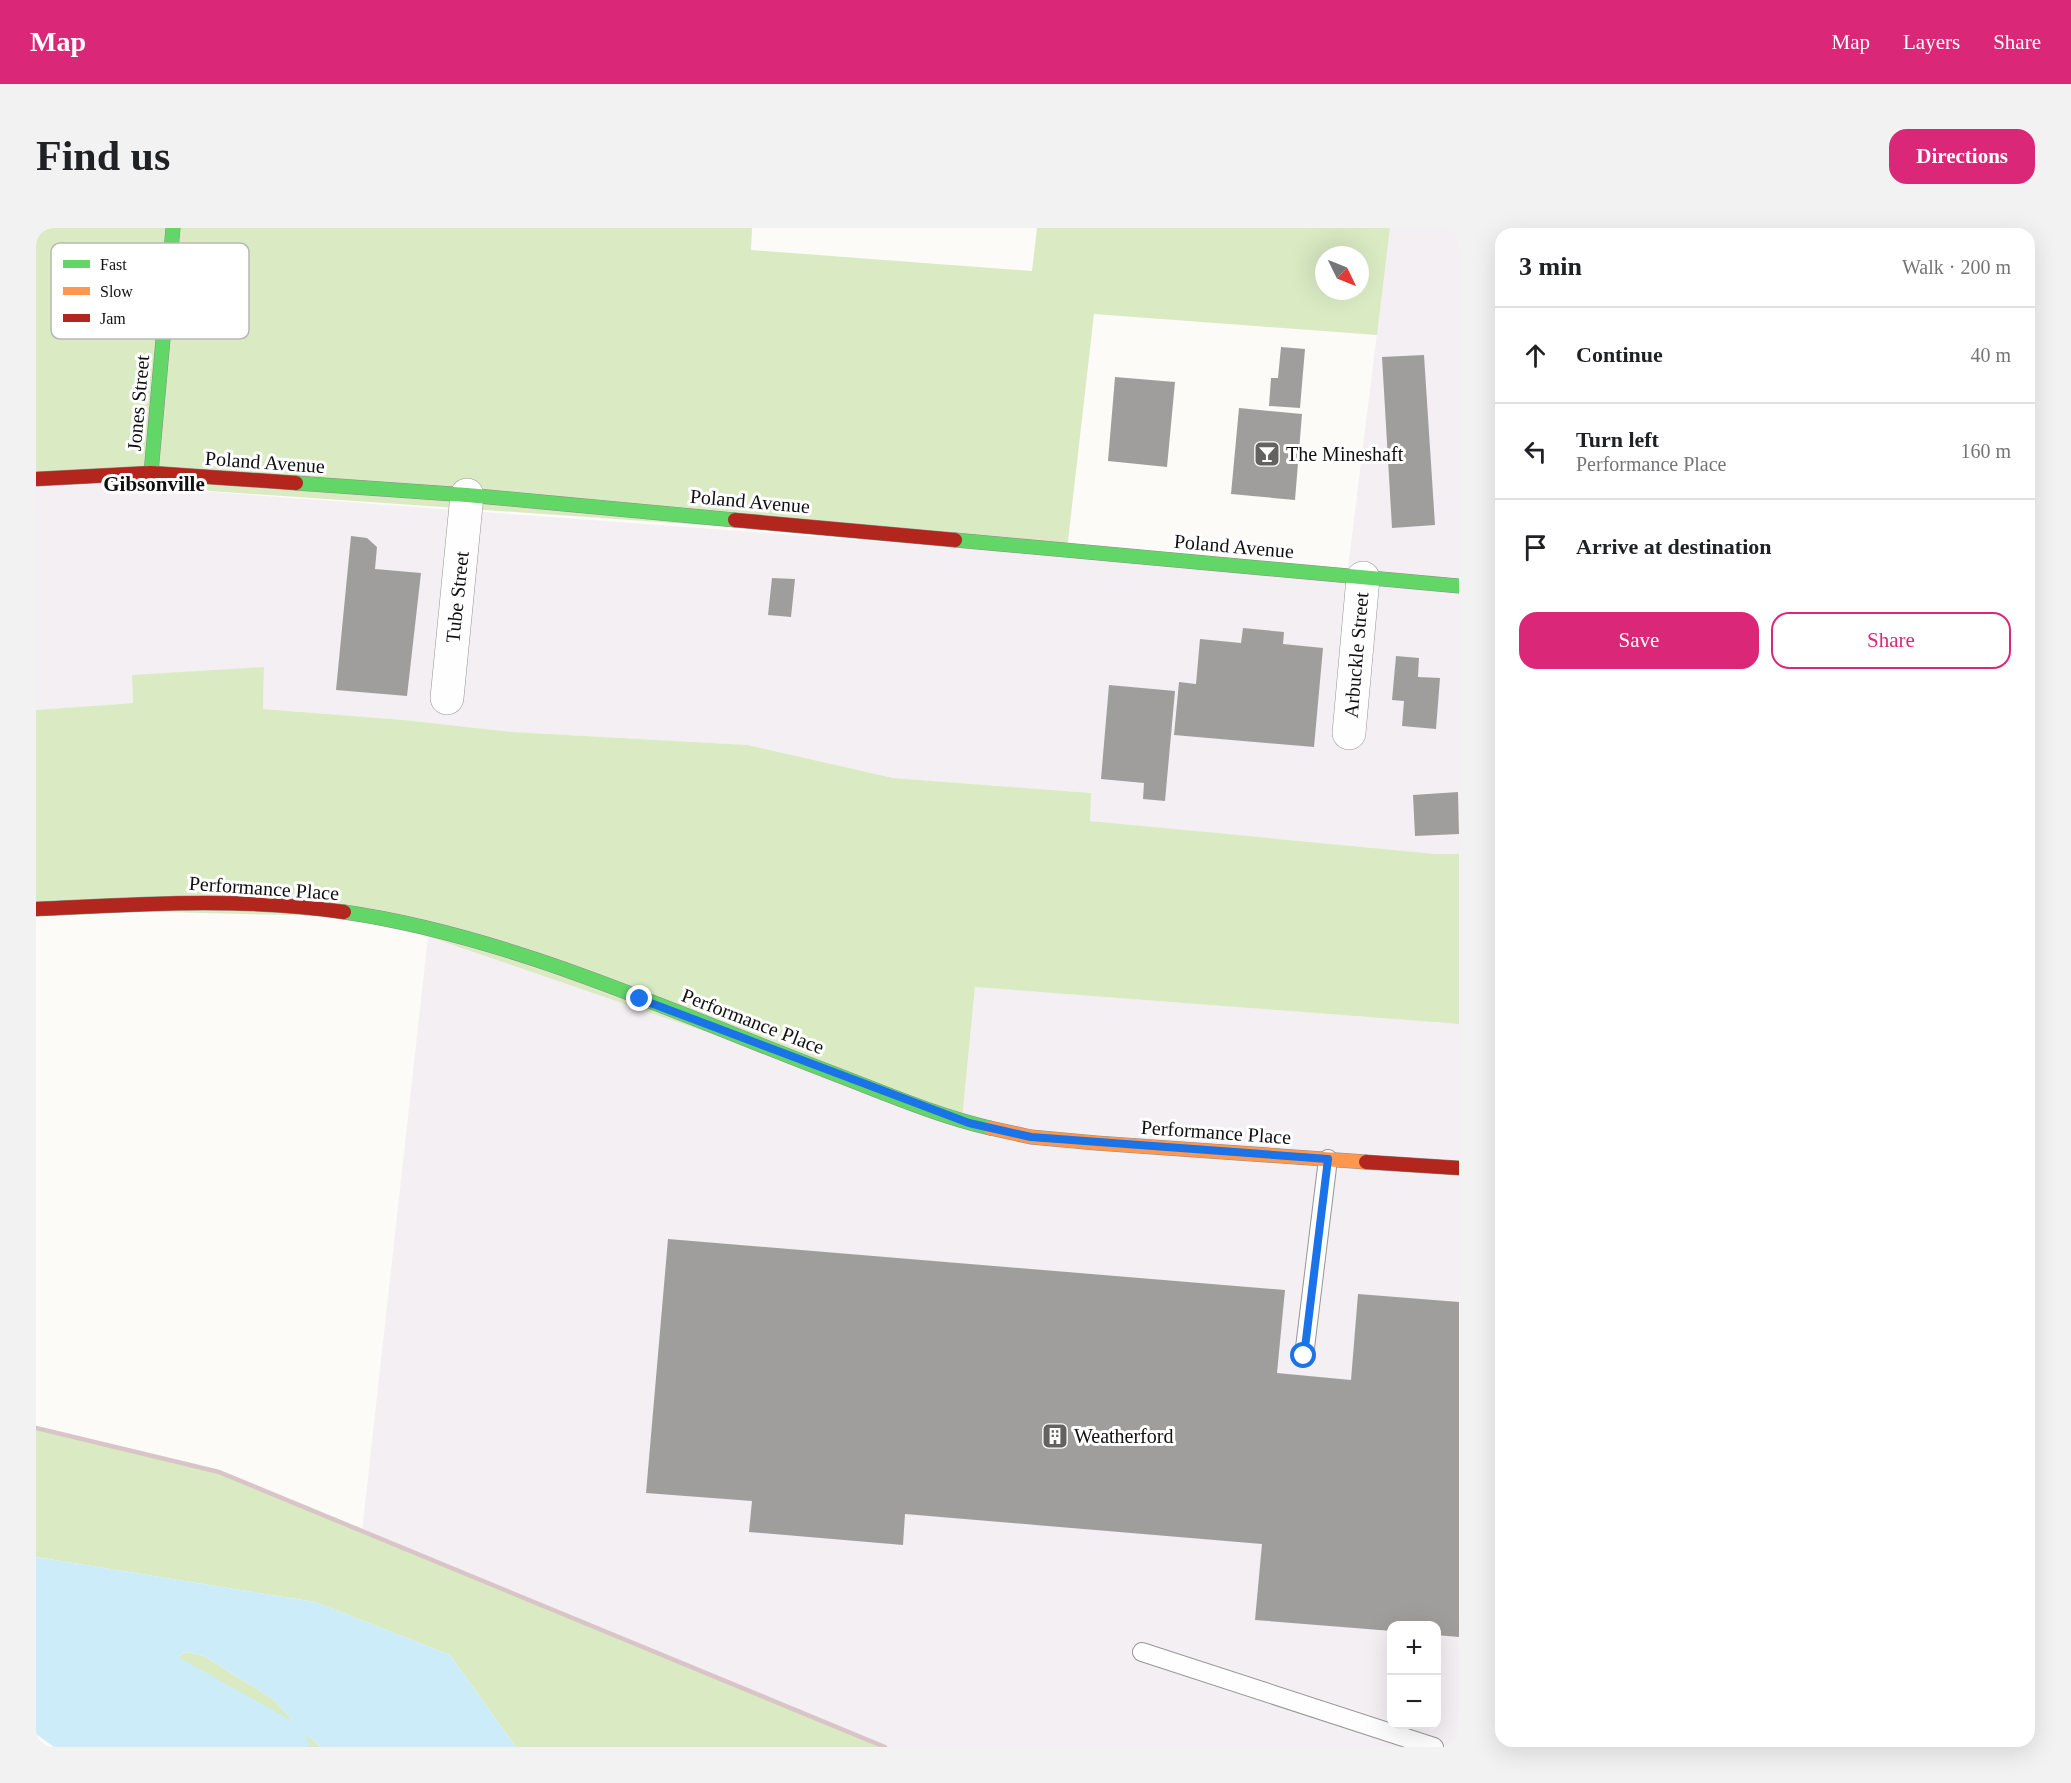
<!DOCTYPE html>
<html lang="en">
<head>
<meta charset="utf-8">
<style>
  :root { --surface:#fff; --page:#f2f2f2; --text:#202124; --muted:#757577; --line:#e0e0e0; --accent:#db2777 }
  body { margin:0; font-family:"Times New Roman",serif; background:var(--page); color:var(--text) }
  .controls { position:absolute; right:18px; bottom:18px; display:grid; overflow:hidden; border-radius:12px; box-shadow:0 6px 24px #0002 }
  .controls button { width:54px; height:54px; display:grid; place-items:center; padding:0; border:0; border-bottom:2px solid var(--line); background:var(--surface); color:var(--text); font:30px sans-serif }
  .compass { position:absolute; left:1279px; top:18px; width:54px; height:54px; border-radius:50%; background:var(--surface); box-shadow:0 6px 24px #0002; rotate:133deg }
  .stop { position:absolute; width:18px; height:18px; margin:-14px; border:4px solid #1a73e8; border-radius:50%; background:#fff }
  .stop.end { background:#1a73e8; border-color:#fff; box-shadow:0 2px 6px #0008 }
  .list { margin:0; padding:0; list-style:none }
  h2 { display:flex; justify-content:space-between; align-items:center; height:78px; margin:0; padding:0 24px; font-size:26px }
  h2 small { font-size:20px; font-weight:400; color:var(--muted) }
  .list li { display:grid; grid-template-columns:39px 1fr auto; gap:18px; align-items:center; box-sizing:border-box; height:96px; padding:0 24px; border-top:2px solid var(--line) }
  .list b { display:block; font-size:22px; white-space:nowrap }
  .list p { margin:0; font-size:20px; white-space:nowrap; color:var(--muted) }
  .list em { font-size:20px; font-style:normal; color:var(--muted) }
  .actions { display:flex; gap:12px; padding:18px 24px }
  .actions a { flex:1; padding:14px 0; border:2px solid var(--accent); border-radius:18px; text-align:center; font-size:21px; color:var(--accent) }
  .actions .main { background:var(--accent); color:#fff }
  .icon { flex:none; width:33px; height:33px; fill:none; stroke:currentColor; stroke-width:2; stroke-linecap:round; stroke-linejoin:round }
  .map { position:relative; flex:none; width:1423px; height:1519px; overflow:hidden; border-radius:18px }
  header { display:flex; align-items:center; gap:36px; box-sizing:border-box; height:84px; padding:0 30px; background:var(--accent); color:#fff }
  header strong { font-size:28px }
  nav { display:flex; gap:33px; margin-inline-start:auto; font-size:21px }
  .intro { display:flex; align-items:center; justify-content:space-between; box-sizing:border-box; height:144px; padding:0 36px }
  h1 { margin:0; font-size:42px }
  .button { padding:15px 27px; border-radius:18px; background:var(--accent); color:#fff; font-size:21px; font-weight:700 }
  main { display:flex; gap:36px; padding:0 36px }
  aside { flex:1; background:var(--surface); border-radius:18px; box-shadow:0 6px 24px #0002 }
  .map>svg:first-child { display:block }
</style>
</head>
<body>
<header>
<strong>Map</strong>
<nav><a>Map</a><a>Layers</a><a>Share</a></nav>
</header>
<div class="intro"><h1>Find us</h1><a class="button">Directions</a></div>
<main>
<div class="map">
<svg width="1423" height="1519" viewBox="0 0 1423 1519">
  <rect width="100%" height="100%" fill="#fcfbf7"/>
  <path fill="#f4eff3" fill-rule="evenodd" d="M1354 0H1423V626H1400L1053 593 1055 565 857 550 712 517 477 504 368 492 227 481 228 440 96 448 97 475 0 482V251L1311 348Z
    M393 700 926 892 939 759 1423 796V1519H849L326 1304ZM1356 1398H1400V1496H1356Z"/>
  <path fill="#daebc3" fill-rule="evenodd" d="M0 0H716L715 22 996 43 1001 0H1354L1341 107 1058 86 1031 322 0 251ZM1288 27H1324V63H1288Z
    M228 439 227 481 368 492 477 504 712 517 857 550 1055 565 1054 593 1400 626H1423V796L939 759 926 892 336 689 0 681V482L97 475 96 447Z
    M0 1200 183 1244 849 1519H480L414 1427 279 1374 0 1329Z
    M151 1424 168 1428 238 1472 264 1501 285 1519H214L140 1446 139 1430Z"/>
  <path fill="#cbecf8" d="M0 1329 279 1374 414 1427 480 1519H285L264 1501 238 1472 168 1428 151 1424 139 1430 140 1446 214 1519H18L0 1506Z"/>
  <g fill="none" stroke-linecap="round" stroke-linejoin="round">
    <path stroke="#cbecf8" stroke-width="56" d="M0 1430 99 1437 245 1519"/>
  </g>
  <path fill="#a09e9c" d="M1245 119 1269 121 1264 180 1233 178 1235 150H1242Z
    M1388 127 1399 297 1356 300 1346 129Z
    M1079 149 1139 154 1131 239 1072 233Z
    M1203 180 1266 186 1259 272 1195 266Z
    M315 308 331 310 341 319 339 341 385 345 371 468 300 462Z
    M736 350 759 351 755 389 732 387Z
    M1207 400 1248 404 1247 416 1287 420 1278 519 1138 507 1143 454 1160 456 1164 411 1205 415Z
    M1360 428 1383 430 1382 449 1404 450 1400 501 1366 498 1368 473 1356 472Z
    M1073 457 1139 463 1129 573 1107 571 1108 555 1065 551Z
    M1422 564 1423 606 1379 608 1377 567Z
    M632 1011 1249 1062 1241 1145 1315 1152 1322 1066 1423 1074V1409L1400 1407V1398H1356V1403L1219 1392 1226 1316 869 1286 867 1317 713 1304 716 1273 610 1265Z"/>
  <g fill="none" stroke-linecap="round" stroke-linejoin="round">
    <g stroke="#969694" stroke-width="20">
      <path id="lane" d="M1268 1128 1292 931
        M1106 1424 1398 1519"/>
    </g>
    <g stroke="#969694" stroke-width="34">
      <path id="street" d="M411 470 431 267
        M1313 505 1327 350"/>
    </g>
    <g stroke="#8d8c8b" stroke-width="15">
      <path id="fast" d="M115 245 137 0
        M260 255 431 267 699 292
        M919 312 1423 358
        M308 684C474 708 634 783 791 843 844 863 898 887 954 900"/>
    </g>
    <g stroke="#8d8c8b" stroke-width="15">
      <path id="slow" d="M954 900 995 909 1060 915 1330 934"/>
    </g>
    <g stroke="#8d8c8b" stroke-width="15">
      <path id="jam" d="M0 251 115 245 260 255
        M699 292 919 312
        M0 681C103 676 205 669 308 684
        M1330 934 1423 940"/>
    </g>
    <use href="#lane" stroke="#fffefe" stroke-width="18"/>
    <use href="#street" stroke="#fffefe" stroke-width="33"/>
    <use href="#fast" stroke="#63d668" stroke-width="14"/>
    <use href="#slow" stroke="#ff974d" stroke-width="14"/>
    <use href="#jam" stroke="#b3261e" stroke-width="14"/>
    <path stroke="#d9c5c7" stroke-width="4.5" d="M0 1200 183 1244 849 1519"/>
  </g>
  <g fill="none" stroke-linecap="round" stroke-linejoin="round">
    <path stroke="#1a73e8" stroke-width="8" d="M604 771 933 895 995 909 1292 931 1268 1128"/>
  </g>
  <defs>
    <g id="bar-square" transform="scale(1.35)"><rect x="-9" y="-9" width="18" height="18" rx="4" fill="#636261" stroke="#fff"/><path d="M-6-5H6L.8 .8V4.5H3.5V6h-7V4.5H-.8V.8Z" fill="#fff"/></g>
    <g id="building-square" transform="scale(1.35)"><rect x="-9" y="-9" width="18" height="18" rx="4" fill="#636261" stroke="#fff"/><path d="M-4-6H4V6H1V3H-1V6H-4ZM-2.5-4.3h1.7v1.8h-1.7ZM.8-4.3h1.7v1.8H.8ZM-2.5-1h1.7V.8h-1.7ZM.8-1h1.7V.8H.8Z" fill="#fff"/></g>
  </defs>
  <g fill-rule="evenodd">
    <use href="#bar-square" x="1231" y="226"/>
    <use href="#building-square" x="1019" y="1208"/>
  </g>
  <g text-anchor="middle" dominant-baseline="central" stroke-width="6" stroke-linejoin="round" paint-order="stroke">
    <g font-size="20" fill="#101010" stroke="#fff">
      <text transform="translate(102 175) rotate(-85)">Jones Street</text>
      <text transform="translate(229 234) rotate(4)">Poland Avenue</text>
      <text transform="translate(714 273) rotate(5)">Poland Avenue</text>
      <text transform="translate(1198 318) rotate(5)">Poland Avenue</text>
      <text transform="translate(421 369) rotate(-84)">Tube Street</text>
      <text transform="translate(1320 427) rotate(-85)">Arbuckle Street</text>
      <text transform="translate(228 660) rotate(4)">Performance Place</text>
      <text transform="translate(717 793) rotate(21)">Performance Place</text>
      <text transform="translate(1180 904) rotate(4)">Performance Place</text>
    </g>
    <g font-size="20" fill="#101010" stroke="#fff" text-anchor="start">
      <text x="1250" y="226">The Mineshaft</text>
      <text x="1038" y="1208">Weatherford</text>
    </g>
    <g font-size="21" font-weight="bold" fill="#101010" stroke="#fff">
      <text x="118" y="256">Gibsonville</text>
    </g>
  </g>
  <rect x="15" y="15" width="198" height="96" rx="9" fill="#fff" stroke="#b7b7b7" stroke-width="1.5"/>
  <rect x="27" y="32" width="27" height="8" fill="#63d668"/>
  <rect x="27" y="59" width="27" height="8" fill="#ff974d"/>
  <rect x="27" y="86" width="27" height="8" fill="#b3261e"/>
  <g font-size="16" fill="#101010">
    <text x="64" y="42">Fast</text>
    <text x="64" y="69">Slow</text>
    <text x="64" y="96">Jam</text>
  </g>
</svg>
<div class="controls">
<button>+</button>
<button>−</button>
</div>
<svg class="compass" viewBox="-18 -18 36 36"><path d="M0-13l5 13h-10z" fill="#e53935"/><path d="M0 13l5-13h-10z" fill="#757577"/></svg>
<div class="stop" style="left:1268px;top:1128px"></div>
<div class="stop end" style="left:604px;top:771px"></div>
</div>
<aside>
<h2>3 min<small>Walk · 200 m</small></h2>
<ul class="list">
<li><svg class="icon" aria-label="ahead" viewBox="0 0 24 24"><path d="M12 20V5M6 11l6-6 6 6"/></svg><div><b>Continue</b></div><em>40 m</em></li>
<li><svg class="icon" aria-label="left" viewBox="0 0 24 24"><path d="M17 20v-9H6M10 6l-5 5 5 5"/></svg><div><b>Turn left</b><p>Performance Place</p></div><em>160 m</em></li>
<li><svg class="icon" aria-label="arrive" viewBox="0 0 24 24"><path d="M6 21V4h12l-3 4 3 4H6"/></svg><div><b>Arrive at destination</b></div></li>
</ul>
<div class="actions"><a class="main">Save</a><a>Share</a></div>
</aside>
</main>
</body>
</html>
